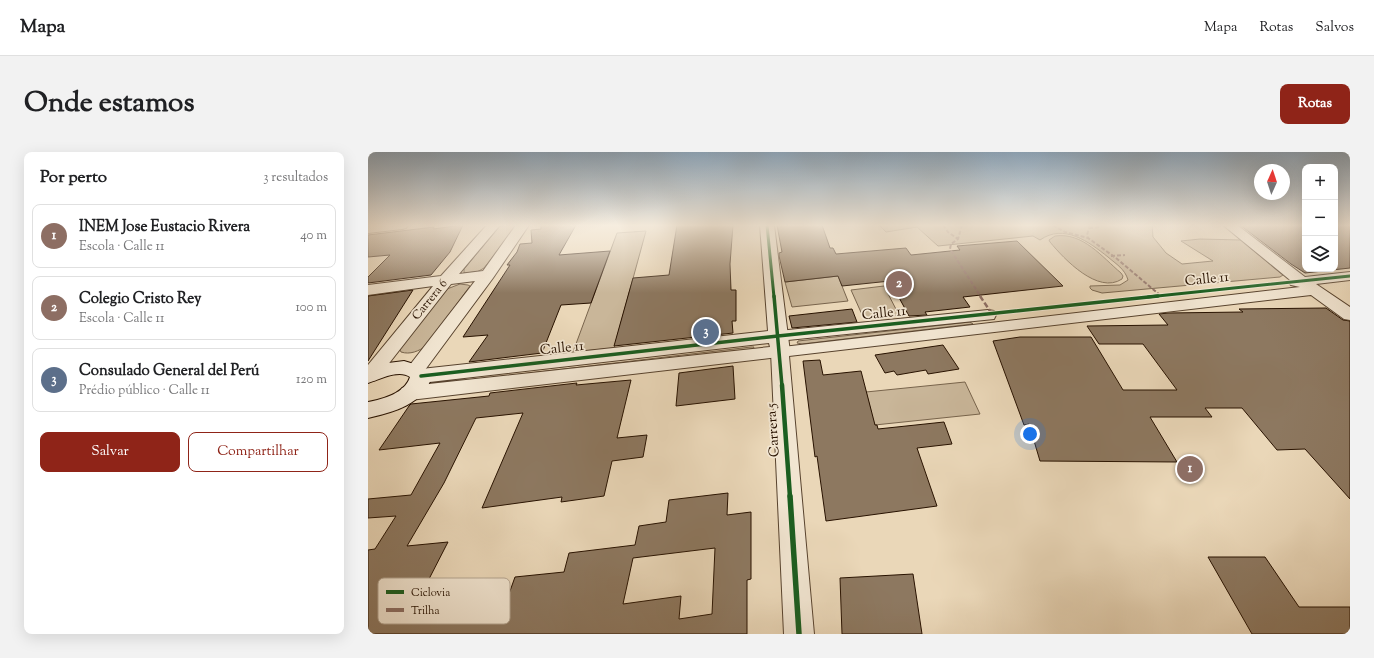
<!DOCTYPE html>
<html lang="pt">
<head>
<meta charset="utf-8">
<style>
  :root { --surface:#fff; --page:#f2f2f2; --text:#202124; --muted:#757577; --line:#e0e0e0; --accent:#8f2418 }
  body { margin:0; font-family:"Sorts Mill Goudy",serif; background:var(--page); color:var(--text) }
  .controls { position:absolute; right:12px; top:12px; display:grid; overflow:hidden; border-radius:8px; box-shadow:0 4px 16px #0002 }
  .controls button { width:36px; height:36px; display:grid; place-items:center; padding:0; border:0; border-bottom:1px solid var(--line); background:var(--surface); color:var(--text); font:20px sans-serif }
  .compass { position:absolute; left:886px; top:12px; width:36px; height:36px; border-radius:50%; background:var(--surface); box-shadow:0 4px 16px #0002; rotate:3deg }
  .you { position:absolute; left:662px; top:282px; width:14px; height:14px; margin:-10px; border:3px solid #fff; border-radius:50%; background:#1a73e8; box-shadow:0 0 0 6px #1a73e833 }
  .badge { display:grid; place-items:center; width:26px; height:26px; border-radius:50%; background:var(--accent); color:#fff; font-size:13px; font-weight:700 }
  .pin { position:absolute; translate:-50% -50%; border:2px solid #fff; box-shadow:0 1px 4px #0006 }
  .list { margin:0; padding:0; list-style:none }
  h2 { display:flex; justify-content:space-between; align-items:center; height:52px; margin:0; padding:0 16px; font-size:17px }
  h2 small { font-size:13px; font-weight:400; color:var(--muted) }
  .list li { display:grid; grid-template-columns:26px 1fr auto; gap:12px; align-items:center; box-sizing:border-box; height:64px; margin:0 8px 8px; padding:0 8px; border:1px solid var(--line); border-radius:8px }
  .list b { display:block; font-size:15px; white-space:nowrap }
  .list p { margin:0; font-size:13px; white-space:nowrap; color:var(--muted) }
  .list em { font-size:13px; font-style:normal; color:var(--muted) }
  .actions { display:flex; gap:8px; padding:12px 16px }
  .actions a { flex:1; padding:9px 0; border:1px solid var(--accent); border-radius:8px; text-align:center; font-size:14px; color:var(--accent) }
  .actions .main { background:var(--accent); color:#fff }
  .icon { flex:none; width:22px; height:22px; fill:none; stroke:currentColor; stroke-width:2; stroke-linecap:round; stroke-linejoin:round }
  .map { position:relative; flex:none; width:982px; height:482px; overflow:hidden; border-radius:8px }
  header { display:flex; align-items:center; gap:24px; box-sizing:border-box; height:56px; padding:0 20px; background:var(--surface); border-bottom:1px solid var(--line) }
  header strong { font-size:19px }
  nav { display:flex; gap:22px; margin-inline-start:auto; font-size:14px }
  .intro { display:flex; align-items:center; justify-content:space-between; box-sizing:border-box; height:96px; padding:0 24px }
  h1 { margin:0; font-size:28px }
  .button { padding:10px 18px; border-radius:8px; background:var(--accent); color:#fff; font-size:14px; font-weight:700 }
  main { display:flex; gap:24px; padding:0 24px }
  aside { flex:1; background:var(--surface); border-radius:8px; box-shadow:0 4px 16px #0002 }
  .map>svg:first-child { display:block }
</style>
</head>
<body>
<header>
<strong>Mapa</strong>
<nav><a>Mapa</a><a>Rotas</a><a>Salvos</a></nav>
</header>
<div class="intro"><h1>Onde estamos</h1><a class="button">Rotas</a></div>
<main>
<aside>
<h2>Por perto<small>3 resultados</small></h2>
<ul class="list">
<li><span class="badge" style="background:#8d6e63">1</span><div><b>INEM Jose Eustacio Rivera</b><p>Escola · Calle 11</p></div><em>40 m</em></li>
<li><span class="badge" style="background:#8d6e63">2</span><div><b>Colegio Cristo Rey</b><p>Escola · Calle 11</p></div><em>100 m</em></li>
<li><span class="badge" style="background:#5c6f8a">3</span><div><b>Consulado General del Perú</b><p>Prédio público · Calle 11</p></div><em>120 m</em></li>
</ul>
<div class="actions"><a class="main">Salvar</a><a>Compartilhar</a></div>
</aside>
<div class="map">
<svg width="982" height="482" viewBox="0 0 982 482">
  <rect width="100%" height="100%" fill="#ead7b8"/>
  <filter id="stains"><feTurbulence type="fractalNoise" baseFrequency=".005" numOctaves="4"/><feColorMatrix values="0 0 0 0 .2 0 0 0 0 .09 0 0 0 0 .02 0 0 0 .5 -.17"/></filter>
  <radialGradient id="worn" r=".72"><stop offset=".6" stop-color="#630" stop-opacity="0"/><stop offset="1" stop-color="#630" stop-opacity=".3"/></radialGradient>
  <path fill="#c9b699" stroke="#78644c" d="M150 73 116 116 109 120 96 121V117L132 74Z
    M511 73H784L785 85 798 101 814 112 845 109 813 89 832 87 873 88 915 123 912 125 734 141 724 138 722 136V134L752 133 760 128C757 117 748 112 740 105 721 90 696 71 672 88L665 84 570 94 549 75 518 80Z
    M278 79 246 196 205 200 249 81Z
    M687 84C715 80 734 105 753 121L755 124 754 127C730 143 696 107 682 90L681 88Z
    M470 124 480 149 424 155 417 130Z
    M92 132 100 133 102 134 58 194C51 199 42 203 33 200L32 198 33 195 79 137Z
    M516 134 531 163 496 167 483 138Z
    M602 170 605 172 434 192 429 191 430 189Z
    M383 195H386L385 197 59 233Z
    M597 230 612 262 478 276 475 262 503 259 498 240Z"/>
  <path fill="#8d7860" stroke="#281200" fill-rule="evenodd" d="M95 73 82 100 63 123 0 131V125L22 103 0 105V83L66 75 65 77Z
    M173 73H208L191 103 242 99 223 151 193 153 174 201 101 210 120 183 95 185 142 113H139L149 100 152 92 164 91 163 78 173 77Z
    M309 73H365L362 112 363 138H368V169H364L365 181 246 194 265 126 301 123Z
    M409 73H454L462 96H465L468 102 538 96 543 103 592 98 589 94 649 89 695 134 595 145 602 155 557 160 559 163 541 164 522 129 474 134 470 124 417 130 411 104V101L414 100Z
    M872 73H937V117H967V73H982V116L937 121 923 112Z
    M45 138 0 209V144Z
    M958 156 975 168 982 169V347L937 297 909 298 874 256H837L844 265H782L809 310 672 309 661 272 656 273 625 189 652 185H723L755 238H809L775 192H731L719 174 800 173 791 162 800 161 875 160 871 157Z
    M484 157 489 170 424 176 421 164Z
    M575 193 591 217 560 222 558 218 529 223 526 219 517 221 507 203Z
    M452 208 455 223 493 219 507 273H509L510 277 576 270 584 292 549 296 569 354 458 369 449 304 447 305 435 209Z
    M365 214 367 247 308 254 311 221Z
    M263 228 249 286 279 283 275 305 244 309 236 344 193 350 194 345 114 356 155 261 108 266 76 331 39 394 80 390 41 466 137 453 147 425 196 420 201 401 267 393 271 374 298 370 301 348 360 341 359 363 383 360V427L379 428V482H0V398L7 397 28 364 0 366V347L43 343 72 291 11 298 41 254 43 252 121 244 122 241 209 231 208 233ZM347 396 344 462 311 467 313 444 255 452 265 406Z
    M840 405H897L931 455H982V482H884Z
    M545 422 554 482H474L472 426Z"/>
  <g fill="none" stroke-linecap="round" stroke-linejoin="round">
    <g stroke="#58432e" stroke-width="2">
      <path id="minor" d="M0 73H40L38 76 34 77 0 81Z
        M119 73H132L91 122 115 119 148 73H161L125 126 54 222 47 224 40 222 38 218 107 129 83 132 8 228 0 230V213L65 134 0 143V133L73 124Z
        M855 73H869L937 125 982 120V128L948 132 982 155V168L976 167 943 143 421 204 446 482H416L403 200 406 196 932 135 923 133 920 130 922 128Z
        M620 158 626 159 628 163 626 167 410 189 404 188 401 184 404 180 410 179Z"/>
    </g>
    <g stroke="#58432e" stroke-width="2">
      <path id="tertiary" d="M392 73H406L422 200 419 204 42 248 34 246 31 241 34 236 42 234 402 195 401 191 53 231 46 229 42 224 46 219 53 217 400 179Z"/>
    </g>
    <g stroke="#281200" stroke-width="2">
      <path id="secondary" d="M36 209 56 215 64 224C56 252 26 260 0 266V250C16 247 37 241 42 225 31 217 12 227 0 231V217L20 211Z"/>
    </g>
    <use href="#minor" fill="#f1e5d1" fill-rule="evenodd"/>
    <use href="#tertiary" fill="#f1e5d1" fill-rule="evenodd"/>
    <use href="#secondary" fill="#f1e5d1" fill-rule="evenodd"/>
    <path stroke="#8d6e63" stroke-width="2" stroke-dasharray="4 2" stroke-linecap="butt" d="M575 73 580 80 590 87
      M594 73 590 87 583 92 582 97 613 145
      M685 73 697 80 720 86
      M722 73 719 83 720 86 748 106 793 144
      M721 76 732 75 734 73
      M743 104 757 103"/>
    <path stroke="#8d6e63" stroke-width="2.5" stroke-dasharray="5.5 2.5" stroke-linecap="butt" d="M612 144 624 162"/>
    <g stroke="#f1e5d1" stroke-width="5">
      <path id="cycleway-far3" d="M399 73 406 145
        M780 145 982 124"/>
    </g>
    <g stroke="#f1e5d1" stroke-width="5.5">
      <path id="cycleway-far2" d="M406 144 414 234
        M53 224 410 184 790 144"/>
    </g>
    <g stroke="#f1e5d1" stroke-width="7">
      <path id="cycleway-far1" d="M414 233 422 345"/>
    </g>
    <g stroke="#f1e5d1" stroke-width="8">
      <path id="cycleway" d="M422 344 431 482"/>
    </g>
    <use href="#cycleway-far3" stroke="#1b5e20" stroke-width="3"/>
    <use href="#cycleway-far2" stroke="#1b5e20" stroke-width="3.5"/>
    <use href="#cycleway-far1" stroke="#1b5e20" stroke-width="4.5"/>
    <use href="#cycleway" stroke="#1b5e20" stroke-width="5.5"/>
  </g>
  <linearGradient id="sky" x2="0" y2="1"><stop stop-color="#8ea7bc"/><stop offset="0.52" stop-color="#f6eddf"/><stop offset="1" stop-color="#f6eddf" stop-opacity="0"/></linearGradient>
  <rect width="982" height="141" fill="url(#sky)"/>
  <g text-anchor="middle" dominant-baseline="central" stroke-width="3.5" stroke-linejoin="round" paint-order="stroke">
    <g font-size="12" fill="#281200" stroke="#f1e5d1">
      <text transform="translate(62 148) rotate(-51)">Carrera 6</text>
    </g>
    <g font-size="14" fill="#281200" stroke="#f1e5d1">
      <text transform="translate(839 128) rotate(-6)">Calle 11</text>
      <text transform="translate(516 162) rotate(-6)">Calle 11</text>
      <text transform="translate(194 197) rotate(-6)">Calle 11</text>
      <text transform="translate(406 278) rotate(-94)">Carrera 5</text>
    </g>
  </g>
  <rect x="10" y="426" width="132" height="46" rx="6" fill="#f1e5d1" stroke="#b5a692" stroke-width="1"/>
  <rect x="18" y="438" width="18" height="4" fill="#1b5e20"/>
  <rect x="18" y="456" width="18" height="4" fill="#8d6e63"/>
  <g font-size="11" fill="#281200">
    <text x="43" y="444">Ciclovia</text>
    <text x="43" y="462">Trilha</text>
  </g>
  <rect width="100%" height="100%" filter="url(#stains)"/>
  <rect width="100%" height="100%" fill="url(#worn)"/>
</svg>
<div class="controls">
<button>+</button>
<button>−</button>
<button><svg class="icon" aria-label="layers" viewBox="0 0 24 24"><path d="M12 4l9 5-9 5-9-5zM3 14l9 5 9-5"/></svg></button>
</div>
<svg class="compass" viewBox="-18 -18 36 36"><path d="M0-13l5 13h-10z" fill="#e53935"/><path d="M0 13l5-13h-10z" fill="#757577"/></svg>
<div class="you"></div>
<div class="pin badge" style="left:822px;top:317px;background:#8d6e63">1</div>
<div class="pin badge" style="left:531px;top:132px;background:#8d6e63">2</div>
<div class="pin badge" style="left:338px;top:180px;background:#5c6f8a">3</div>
</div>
</main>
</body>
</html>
